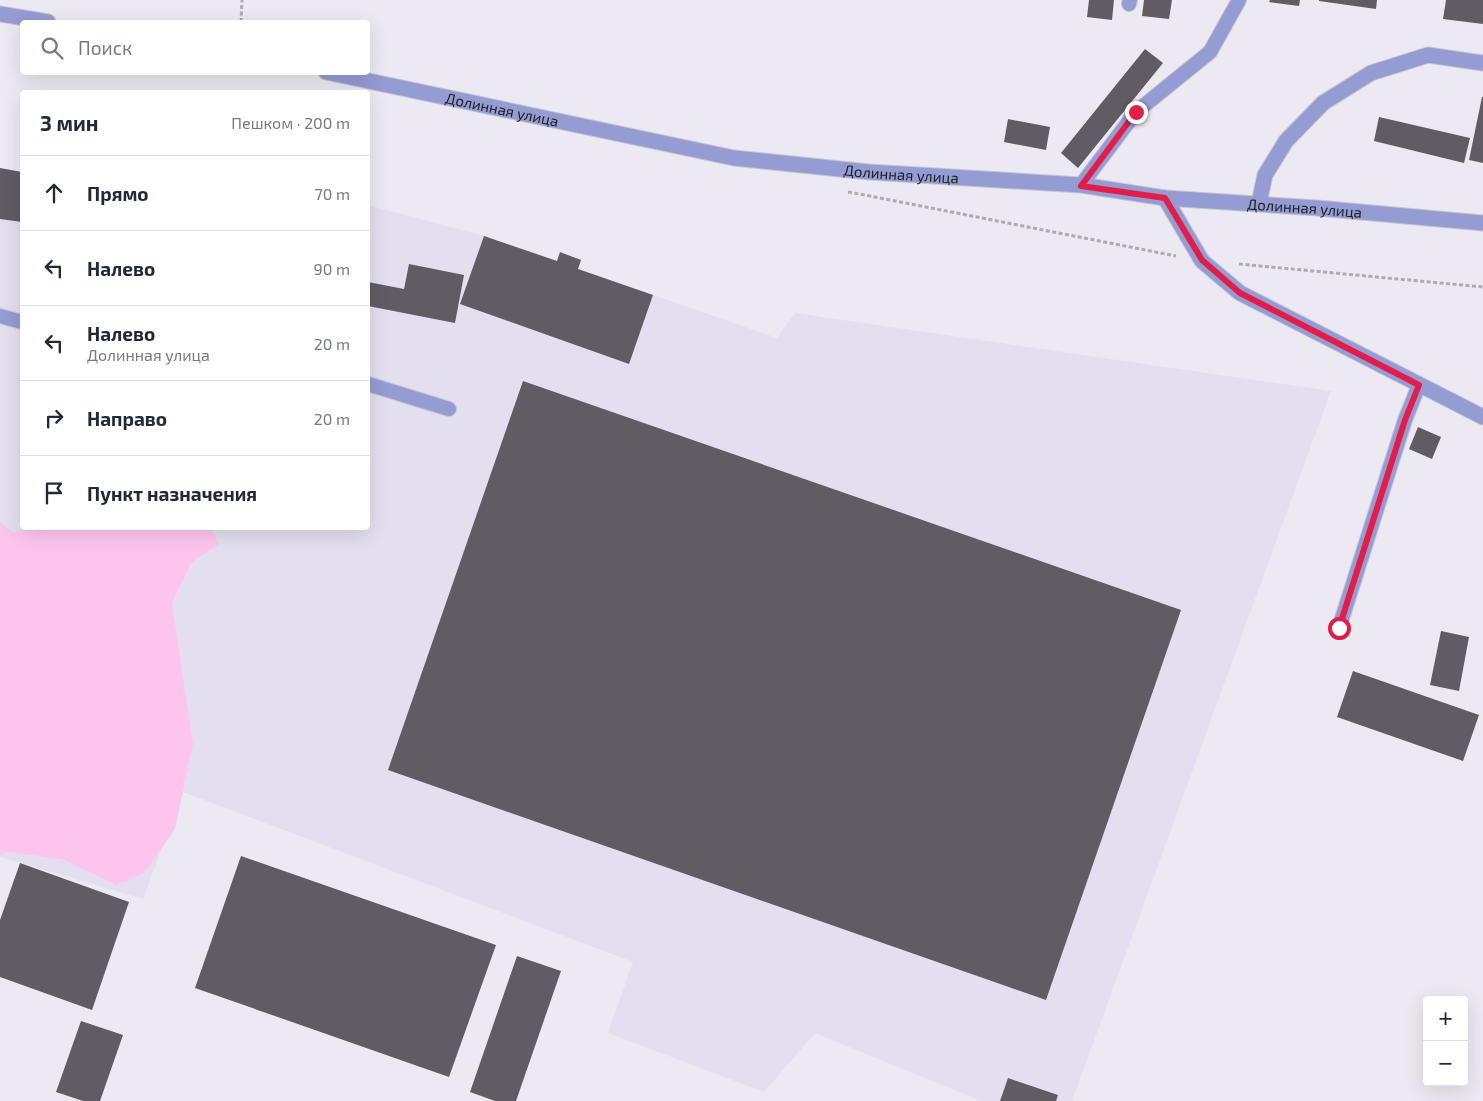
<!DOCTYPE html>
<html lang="ru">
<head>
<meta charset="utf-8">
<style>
  :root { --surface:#fff; --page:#f6f6f7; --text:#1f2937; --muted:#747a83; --line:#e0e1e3 }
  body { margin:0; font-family:"Exo 2",sans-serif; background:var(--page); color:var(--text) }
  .controls { position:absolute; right:15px; bottom:15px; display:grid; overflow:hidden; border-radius:5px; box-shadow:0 5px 20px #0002 }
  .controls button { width:45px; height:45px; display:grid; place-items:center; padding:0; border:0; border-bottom:1px solid var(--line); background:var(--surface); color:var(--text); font:25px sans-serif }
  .stop { position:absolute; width:15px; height:15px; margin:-11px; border:4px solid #e11d48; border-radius:50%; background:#fff }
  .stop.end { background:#e11d48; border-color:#fff; box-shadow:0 1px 5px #0008 }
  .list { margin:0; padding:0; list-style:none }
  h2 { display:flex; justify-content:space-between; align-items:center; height:65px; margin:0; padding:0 20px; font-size:21px }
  h2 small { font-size:16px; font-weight:400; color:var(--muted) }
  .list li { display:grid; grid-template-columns:32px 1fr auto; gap:15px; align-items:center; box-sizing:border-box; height:75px; padding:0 20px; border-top:1px solid var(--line) }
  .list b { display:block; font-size:19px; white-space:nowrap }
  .list p { margin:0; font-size:16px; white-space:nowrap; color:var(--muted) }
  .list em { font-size:16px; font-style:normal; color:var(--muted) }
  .icon { flex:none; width:28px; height:28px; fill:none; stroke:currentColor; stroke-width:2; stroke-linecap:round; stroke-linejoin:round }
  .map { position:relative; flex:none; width:1483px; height:1101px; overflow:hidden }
  .search { position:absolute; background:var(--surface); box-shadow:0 5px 20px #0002; left:20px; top:20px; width:350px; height:55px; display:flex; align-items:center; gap:12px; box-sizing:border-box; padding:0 18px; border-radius:5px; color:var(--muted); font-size:19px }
  .panel { position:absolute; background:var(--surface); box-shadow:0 5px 20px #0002; left:20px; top:90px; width:350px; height:440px; border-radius:5px }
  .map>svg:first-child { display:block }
</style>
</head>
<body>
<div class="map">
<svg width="1483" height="1101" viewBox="0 0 1483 1101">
  <rect width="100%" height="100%" fill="#ece9f2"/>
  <path fill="#e4dff0" d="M0 168 22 172V528H368V205L484 236 777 338 795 313 1331 391 1072 1101H981L815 1033 764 1092 608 1033 633 962 183 792 143 899 0 857Z"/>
  <path fill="#fdc5ee" d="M0 522 14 533 31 528H210L219 544 191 563 172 603 193 744 175 829 144 873 116 885 62 859 8 852 0 855Z"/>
  <path fill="#615c63" d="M1089 0H1114L1112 20 1087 17Z
    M1144 0H1172L1169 19 1142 16Z
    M1270 0H1300L1299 6 1269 2Z
    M1319 0H1377L1376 9 1319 1Z
    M1446 0H1483V24L1443 19Z
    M1145 49 1163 63 1078 168 1061 153Z
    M1482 97H1483V163L1469 160Z
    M1379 117 1470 138 1464 163 1374 141Z
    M1008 119 1050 127 1046 150 1004 142Z
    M0 168 22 172V222L0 219Z
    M484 236 557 261 560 252 581 260 578 269 653 295 629 364 460 304Z
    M409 264 464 275 455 323 368 306V282L404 289Z
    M523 381 1181 610 1046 1000 388 770Z
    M1418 427 1441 437 1432 459 1409 449Z
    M1441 631 1469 637 1459 691 1430 685Z
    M1353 671 1479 715 1463 761 1337 717Z
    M241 856 496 945 449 1077 195 988Z
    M20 863 129 902 92 1010 0 977V920Z
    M517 956 561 971 516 1101H495L470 1092Z
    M81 1021 123 1035 100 1101H83L56 1092Z
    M1008 1078 1058 1095 1056 1101H1000Z"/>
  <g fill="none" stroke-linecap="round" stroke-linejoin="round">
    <g stroke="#c7c5cd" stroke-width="16">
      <path id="lane" d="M1129 4 1130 0
        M1081 185 1136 112 1210 52 1239 0
        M0 316 22 322
        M368 384 449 409
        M1339 628 1405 420 1419 385"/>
    </g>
    <g stroke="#c7c5cd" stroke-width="17">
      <g id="street">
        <path d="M0 14 48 22"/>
        <path id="s1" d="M326 72 734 158 869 172 1081 185 1165 198 1317 208 1483 223"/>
        <path d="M1165 198 1202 261 1240 293 1483 417"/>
        <path d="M1259 203 1265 175 1286 141 1323 103 1371 73 1428 55 1483 63"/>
      </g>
    </g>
    <path stroke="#adabb2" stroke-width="3" stroke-dasharray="4 2.5" stroke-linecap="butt" d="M241 22 242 0
      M848 192 870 196 1176 256
      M1239 264 1483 287"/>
    <use href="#lane" stroke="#959bd3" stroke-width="14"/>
    <use href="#street" stroke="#959bd3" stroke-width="15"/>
  </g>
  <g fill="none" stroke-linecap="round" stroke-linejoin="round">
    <path stroke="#e11d48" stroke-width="6" d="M1136 112 1081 186 1165 198 1202 260 1240 293 1419 385 1405 420 1339 628"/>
  </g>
  <g text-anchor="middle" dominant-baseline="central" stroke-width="5" stroke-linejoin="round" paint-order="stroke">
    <g font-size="15" fill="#1f1f22" stroke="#f9f7fe">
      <text stroke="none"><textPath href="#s1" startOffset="180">Долинная улица</textPath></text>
      <text stroke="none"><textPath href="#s1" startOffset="585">Долинная улица</textPath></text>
      <text stroke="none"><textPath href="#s1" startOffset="990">Долинная улица</textPath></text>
    </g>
  </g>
</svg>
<div class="controls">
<button>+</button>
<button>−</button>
</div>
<div class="stop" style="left:1339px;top:628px"></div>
<div class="stop end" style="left:1136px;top:112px"></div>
<div class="search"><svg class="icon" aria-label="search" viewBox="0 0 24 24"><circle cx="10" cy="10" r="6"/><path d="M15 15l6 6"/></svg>Поиск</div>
<section class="panel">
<h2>3 мин<small>Пешком · 200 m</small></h2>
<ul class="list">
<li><svg class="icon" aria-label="ahead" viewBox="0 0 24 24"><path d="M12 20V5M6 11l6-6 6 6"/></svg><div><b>Прямо</b></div><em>70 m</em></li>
<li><svg class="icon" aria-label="left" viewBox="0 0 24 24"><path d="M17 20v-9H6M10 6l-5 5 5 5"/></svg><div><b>Налево</b></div><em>90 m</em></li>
<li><svg class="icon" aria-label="left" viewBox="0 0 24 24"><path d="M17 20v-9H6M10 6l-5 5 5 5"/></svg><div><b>Налево</b><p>Долинная улица</p></div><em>20 m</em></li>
<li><svg class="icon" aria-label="right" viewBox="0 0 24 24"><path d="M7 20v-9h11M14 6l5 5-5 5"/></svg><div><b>Направо</b></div><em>20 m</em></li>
<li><svg class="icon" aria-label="arrive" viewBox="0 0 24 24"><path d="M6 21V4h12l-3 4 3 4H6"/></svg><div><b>Пункт назначения</b></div></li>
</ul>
</section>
</div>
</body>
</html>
